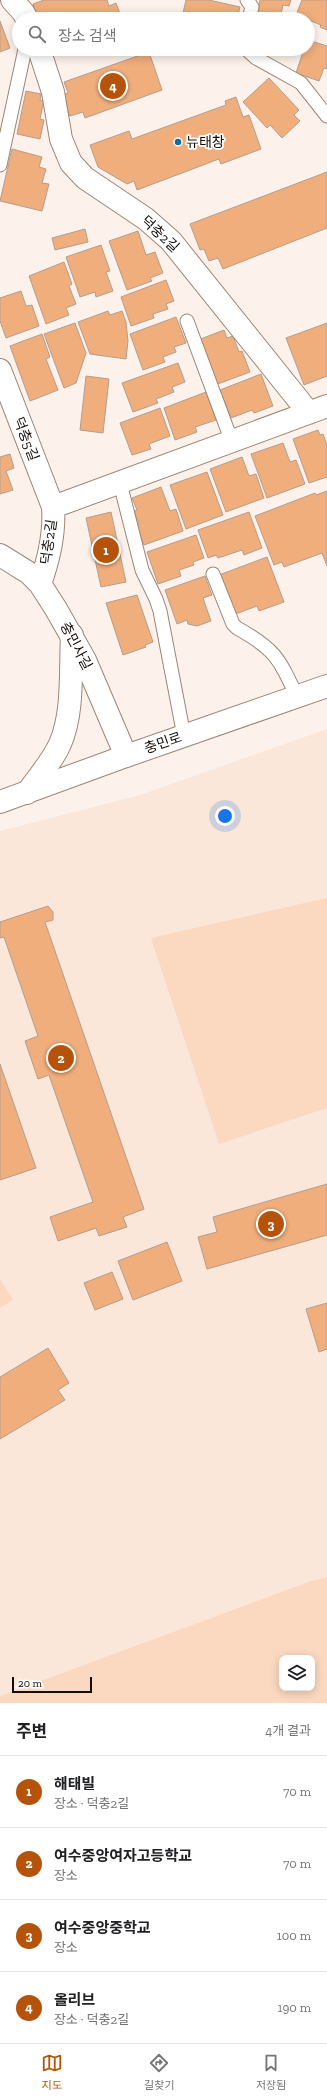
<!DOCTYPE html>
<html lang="ko">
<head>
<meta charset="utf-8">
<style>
  :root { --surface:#fff; --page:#f2f2f2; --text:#202124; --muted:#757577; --line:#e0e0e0; --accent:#b45309 }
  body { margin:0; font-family:"Zilla Slab","Noto Sans KR",serif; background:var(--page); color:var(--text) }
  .controls { position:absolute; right:12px; bottom:12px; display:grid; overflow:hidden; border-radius:8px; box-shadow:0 2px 10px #0003 }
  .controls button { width:36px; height:36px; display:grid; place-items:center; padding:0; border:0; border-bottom:1px solid var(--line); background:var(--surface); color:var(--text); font:20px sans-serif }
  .scale { position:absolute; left:12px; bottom:10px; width:80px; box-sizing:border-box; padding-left:4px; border:2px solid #150d07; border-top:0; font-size:11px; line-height:14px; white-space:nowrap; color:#150d07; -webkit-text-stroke:3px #fff; paint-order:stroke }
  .you { position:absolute; left:225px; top:816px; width:14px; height:14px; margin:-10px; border:3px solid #fff; border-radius:50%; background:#1a73e8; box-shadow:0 0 0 6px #1a73e833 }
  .badge { display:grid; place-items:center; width:26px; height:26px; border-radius:50%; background:var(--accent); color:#fff; font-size:13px; font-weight:700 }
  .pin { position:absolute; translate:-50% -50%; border:2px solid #fff; box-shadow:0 1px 4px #0006 }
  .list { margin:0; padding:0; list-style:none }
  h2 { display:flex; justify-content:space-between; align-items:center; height:52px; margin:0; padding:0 16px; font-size:17px }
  h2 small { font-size:13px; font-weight:400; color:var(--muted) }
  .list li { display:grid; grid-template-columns:26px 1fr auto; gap:12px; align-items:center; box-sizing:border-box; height:72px; padding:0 16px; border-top:1px solid var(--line) }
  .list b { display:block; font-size:15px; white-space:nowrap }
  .list p { margin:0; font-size:13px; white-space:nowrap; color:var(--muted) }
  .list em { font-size:13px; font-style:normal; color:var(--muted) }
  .icon { flex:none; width:22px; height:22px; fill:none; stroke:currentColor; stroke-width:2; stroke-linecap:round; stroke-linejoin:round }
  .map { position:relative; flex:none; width:327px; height:1703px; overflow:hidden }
  .search { position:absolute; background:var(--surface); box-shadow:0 2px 10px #0003; left:12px; right:12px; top:12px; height:44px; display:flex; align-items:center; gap:10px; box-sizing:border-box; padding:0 14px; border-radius:22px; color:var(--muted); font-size:15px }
  .sheet { height:340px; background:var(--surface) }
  nav { display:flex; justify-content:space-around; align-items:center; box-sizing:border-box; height:56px; border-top:1px solid var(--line); background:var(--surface); font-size:11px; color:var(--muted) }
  nav a { display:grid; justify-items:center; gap:2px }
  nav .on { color:var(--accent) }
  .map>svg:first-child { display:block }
</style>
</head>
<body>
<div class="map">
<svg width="327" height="1703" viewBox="0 0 327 1703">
  <rect width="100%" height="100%" fill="#fdf2eb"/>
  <path fill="#fae7d9" d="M327 729V1577L311 1581 0 1696V831L140 795Z"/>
  <path fill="#fbd8c0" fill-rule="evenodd" d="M327 898V1108L219 1144 151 938Z
    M0 1279 13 1300 0 1308Z
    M327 1577V1703H0V1696L311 1581ZM282 1658H312V1688H282Z"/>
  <path fill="#f0ae7d" stroke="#b59d8d" d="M44 0H107L109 6 116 3 122 19H38L33 4Z
    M186 0H209L240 7 237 19 226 17 225 19H202L183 13Z
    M260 0H291L289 6 283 5 280 19H256Z
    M302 0H327V30L320 27 321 25 296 15Z
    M0 21 10 48 0 52Z
    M308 40 327 46V69L324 68 319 81 296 73 304 49H308Z
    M49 49H69L51 55Z
    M149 52 162 90 85 118 83 112 70 116 62 95 68 93 64 82Z
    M269 78 299 110 294 115 300 121 282 138 270 125 267 128 243 102Z
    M26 91 41 94 40 100 44 101 40 119 44 120 40 139 17 134Z
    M236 97 243 117 249 115 261 149 221 164 219 159 137 190 134 181 127 184 98 167 90 145 129 131 132 139 226 105 225 101Z
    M12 149 42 157 39 167 46 169 42 183 49 184 42 211 0 201Z
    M327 172V228L223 269 218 258 209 261 204 249 200 250 190 224Z
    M85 229 88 242 55 250 52 238Z
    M138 231 146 255 155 252 163 273 150 278 152 281 127 290 109 241Z
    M101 245 110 271 106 272 113 291 96 297 95 292 80 297 66 257Z
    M64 262 72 284 69 286 76 304 66 308 69 315 46 324 29 276Z
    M166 280 174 301 166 304 168 309 153 314 154 318 131 326 121 297Z
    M21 291 26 306 32 305 39 326 6 338 0 321V298Z
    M108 311 110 315 122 311 126 322 128 341 126 359 90 354 78 322Z
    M176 317 186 343 174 347 176 352 163 357 165 362 143 370 130 334Z
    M75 323 86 353 76 383 64 388 44 334Z
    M327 323V376L304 385 286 338Z
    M224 330 227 338 233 336 239 352 242 351 250 372 215 385 198 340Z
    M42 334 50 357 46 359 58 390 30 401 10 346Z
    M178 363 185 382 172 387 174 392 156 399 158 403 133 412 122 383Z
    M261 374 273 406 254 413 252 410 231 418 220 390Z
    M86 376 109 379 103 433 80 430Z
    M206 392 216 420 195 427 197 432 175 440 164 408Z
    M160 408 170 436 149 444 151 449 132 455 120 423Z
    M318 430 320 435 323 434 327 445V477L309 483 293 439Z
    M283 443 290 462 296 460 305 484 267 498 251 454Z
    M10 454 14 468 6 471 13 490 0 494V457Z
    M242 457 249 476 256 474 264 498 226 512 210 469Z
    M207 472 223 515 186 529 170 485Z
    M161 487 170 511 176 509 183 531 144 545 136 525 139 524 134 511 137 510 132 498Z
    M327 491V566L322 553 284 567 282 562 274 565 255 516 315 493 316 495Z
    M111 512 126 582 101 587 86 518Z
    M249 512 262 548 244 555 242 550 218 558 216 555 208 558 198 530Z
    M196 535 204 558 193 562 194 565 179 570 181 576 158 584 147 552Z
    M267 557 284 602 259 611 257 606 233 615 219 575Z
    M205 576 212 595 203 598 211 621 197 626 188 624 187 620 177 624 165 590Z
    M137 595 153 642 145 645 146 647 123 655 106 603Z
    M48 906 53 912V920L45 922 144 1209 123 1217 127 1227 99 1236 96 1228 58 1241 50 1217 93 1202 49 1075 38 1079 25 1041 38 1036 4 937 0 938V922Z
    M0 1064 36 1168 0 1180Z
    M327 1184V1235L207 1269 198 1237 217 1232 213 1217Z
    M167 1242 182 1281 133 1300 118 1261Z
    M112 1272 123 1299 95 1310 84 1283Z
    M327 1303V1349L319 1352 306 1309Z
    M48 1348 69 1383 58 1390 65 1400 0 1439V1377Z"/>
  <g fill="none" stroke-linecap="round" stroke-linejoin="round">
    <g stroke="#9c8574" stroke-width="15">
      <path id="service" d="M247 0 252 7 249 19
        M246 49 256 58 301 83 327 116
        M0 165 25 49
        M187 321 232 442
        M120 483 142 570 156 599 160 611 184 736
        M213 574 233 624 237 628C275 649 279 658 297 697"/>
    </g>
    <g stroke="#9c8574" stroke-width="24">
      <path id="minor" d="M12 0 23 12 27 19
        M39 49 53 92 61 139 71 163 85 178 146 219 171 241 309 413
        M0 370 53 507C55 534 49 559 40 584
        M53 507 327 406
        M0 555 29 573 40 584 56 609 85 660 126 756"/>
    </g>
    <g stroke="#9c8574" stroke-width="24">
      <path id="tertiary" d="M27 793C38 777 52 762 60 744 74 712 70 670 72 635
        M0 802 126 756 327 686"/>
    </g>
    <use href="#service" stroke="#fff" stroke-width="13"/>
    <use href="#minor" stroke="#fff" stroke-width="22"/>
    <use href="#tertiary" stroke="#fff" stroke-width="22"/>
  </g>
  <circle fill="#0f6e9c" stroke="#fff" stroke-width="1.5" cx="178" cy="142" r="4"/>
  <g text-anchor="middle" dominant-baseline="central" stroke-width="3.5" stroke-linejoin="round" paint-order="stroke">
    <g font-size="14" fill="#150d07" stroke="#fff" text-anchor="start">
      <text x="186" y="142">뉴태창</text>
    </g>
    <g font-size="14" fill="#150d07" stroke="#fff">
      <text transform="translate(160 234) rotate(43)">덕충2길</text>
      <text transform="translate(26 439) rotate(69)">덕충5길</text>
      <text transform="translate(49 542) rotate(-82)">덕충2길</text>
      <text transform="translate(76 646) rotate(62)">충민사길</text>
      <text transform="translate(163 743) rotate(-19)">충민로</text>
    </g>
  </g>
</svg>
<div class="controls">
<button><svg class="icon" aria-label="layers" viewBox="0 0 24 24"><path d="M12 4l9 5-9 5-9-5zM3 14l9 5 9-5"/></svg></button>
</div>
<div class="scale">20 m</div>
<div class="you"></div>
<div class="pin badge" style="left:106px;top:550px">1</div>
<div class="pin badge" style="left:61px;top:1058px">2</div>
<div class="pin badge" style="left:271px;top:1224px">3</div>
<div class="pin badge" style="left:113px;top:86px">4</div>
<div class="search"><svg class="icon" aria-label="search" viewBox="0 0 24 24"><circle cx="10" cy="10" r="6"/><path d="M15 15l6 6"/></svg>장소 검색</div>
</div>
<section class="sheet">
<h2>주변<small>4개 결과</small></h2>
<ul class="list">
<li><span class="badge">1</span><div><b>해태빌</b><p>장소 · 덕충2길</p></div><em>70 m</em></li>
<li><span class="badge">2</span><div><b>여수중앙여자고등학교</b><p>장소</p></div><em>70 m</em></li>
<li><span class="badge">3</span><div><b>여수중앙중학교</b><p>장소</p></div><em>100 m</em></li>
<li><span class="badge">4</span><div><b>올리브</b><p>장소 · 덕충2길</p></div><em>190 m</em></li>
</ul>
</section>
<nav>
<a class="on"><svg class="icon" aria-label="map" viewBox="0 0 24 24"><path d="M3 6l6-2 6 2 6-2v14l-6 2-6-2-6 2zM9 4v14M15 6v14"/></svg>지도</a>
<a><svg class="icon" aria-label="directions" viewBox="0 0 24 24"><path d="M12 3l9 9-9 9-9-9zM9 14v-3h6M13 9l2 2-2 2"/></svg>길찾기</a>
<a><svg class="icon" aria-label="saved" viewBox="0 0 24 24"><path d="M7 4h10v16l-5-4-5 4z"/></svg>저장됨</a>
</nav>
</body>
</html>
